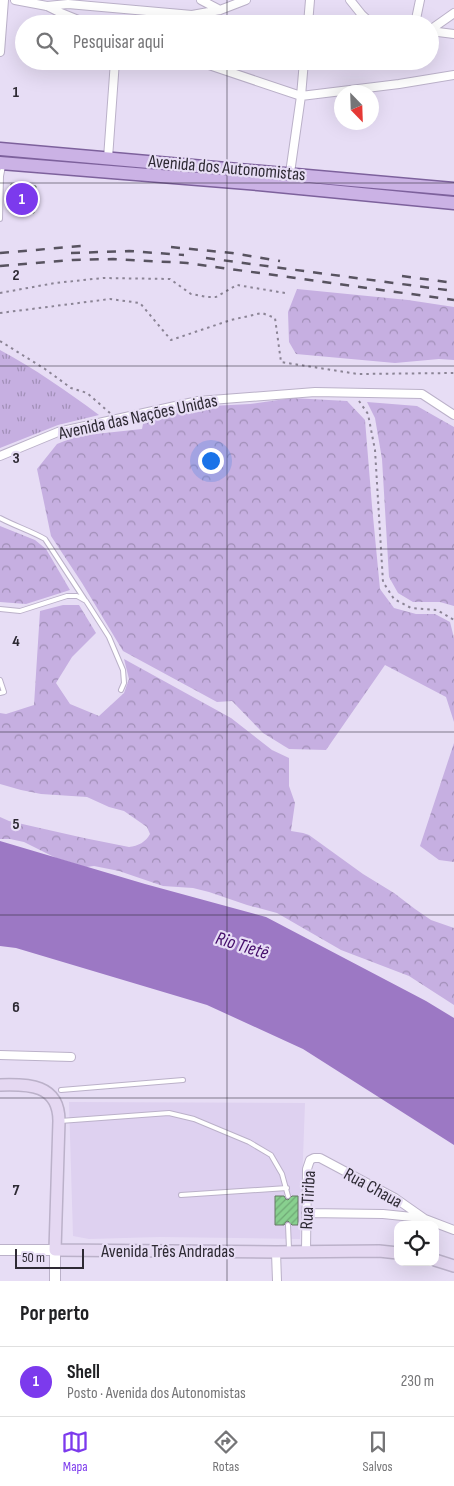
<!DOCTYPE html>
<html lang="pt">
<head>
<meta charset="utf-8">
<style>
  :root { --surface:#fff; --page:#f6f6f6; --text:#202124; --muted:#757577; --line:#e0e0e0; --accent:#7c3aed }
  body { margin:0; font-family:"Sofia Sans Condensed",sans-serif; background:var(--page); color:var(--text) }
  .controls { position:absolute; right:15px; bottom:15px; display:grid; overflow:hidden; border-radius:10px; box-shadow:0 5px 20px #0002 }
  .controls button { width:45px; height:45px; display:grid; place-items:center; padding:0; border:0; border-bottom:1px solid var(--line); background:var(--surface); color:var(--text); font:25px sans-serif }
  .compass { position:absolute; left:334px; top:85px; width:45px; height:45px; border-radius:50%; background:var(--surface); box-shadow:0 5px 20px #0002; rotate:157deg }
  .scale { position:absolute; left:15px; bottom:12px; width:69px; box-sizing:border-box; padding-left:5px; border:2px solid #2e2a34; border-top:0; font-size:14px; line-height:18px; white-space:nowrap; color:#2e2a34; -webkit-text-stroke:4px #e7ddf5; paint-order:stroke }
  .you { position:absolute; left:210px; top:460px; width:18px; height:18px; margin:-12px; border:4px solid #fff; border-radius:50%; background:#1a73e8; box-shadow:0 0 0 8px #1a73e833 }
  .badge { display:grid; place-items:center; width:32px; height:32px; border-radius:50%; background:var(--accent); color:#fff; font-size:16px; font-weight:700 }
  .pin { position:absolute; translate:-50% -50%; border:2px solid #fff; box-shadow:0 1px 5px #0006 }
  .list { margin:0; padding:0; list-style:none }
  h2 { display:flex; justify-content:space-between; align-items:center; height:65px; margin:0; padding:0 20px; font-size:21px }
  h2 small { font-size:16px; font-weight:400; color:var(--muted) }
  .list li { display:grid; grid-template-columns:32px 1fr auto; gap:15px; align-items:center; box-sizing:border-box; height:70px; padding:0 20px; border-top:1px solid var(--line) }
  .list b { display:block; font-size:19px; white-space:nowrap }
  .list p { margin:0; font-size:16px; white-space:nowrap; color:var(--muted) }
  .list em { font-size:16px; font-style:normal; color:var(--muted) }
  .icon { flex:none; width:28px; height:28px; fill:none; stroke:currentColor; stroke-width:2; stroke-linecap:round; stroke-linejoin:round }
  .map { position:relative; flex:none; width:454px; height:1281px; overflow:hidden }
  .search { position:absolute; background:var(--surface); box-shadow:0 5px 20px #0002; left:15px; right:15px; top:15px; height:55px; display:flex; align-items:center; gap:12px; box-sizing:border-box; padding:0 18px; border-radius:28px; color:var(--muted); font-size:19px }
  .sheet { height:135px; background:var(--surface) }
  nav { display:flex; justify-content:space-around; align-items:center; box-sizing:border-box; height:70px; border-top:1px solid var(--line); background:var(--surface); font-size:14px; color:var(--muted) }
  nav a { display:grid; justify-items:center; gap:2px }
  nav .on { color:var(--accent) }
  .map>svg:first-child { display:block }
</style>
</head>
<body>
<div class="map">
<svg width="454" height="1281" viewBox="0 0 454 1281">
  <defs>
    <pattern id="grass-tufts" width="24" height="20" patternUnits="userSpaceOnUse" patternTransform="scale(1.25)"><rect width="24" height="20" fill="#c6afe1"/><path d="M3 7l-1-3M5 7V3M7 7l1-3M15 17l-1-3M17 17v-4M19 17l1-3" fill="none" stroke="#a18fb7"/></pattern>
    <pattern id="forest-crowns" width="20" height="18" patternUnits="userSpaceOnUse" patternTransform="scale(1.25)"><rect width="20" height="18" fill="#c6afe1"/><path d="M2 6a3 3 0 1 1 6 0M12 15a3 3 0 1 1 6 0" fill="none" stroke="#a18fb7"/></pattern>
    <pattern id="building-hatch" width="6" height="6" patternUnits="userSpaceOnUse" patternTransform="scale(1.25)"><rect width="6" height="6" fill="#88d08f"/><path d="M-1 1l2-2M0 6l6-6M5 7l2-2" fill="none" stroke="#70a976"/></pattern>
  </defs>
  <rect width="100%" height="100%" fill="#e7ddf5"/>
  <path fill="#ded1f0" d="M69 1102 305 1103 300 1239 160 1237 89 1239 73 1236Z"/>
  <path fill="url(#grass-tufts)" d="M0 350C35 369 67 391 99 415L58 425 0 448Z"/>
  <path fill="url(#forest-crowns)" d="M297 289 408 300 454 307V360L439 359 395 363 296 354 289 342 288 312Z
    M292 398 347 401 365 420 372 506 380 589 394 608 416 614H435L450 622 454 638V722L446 697 385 665 326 750 289 749 263 733 232 701 217 702 123 651 82 583 51 536 37 469 57 444 77 436 142 429 144 419 192 407 250 404Z
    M367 402 417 406 454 427V606L440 602H413L398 593 389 577 382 459 375 418Z
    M0 526 35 540 46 549 70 590 26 604 0 602Z
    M63 605H79L96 633 72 657 56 683 70 704 99 716 124 693 129 679 124 659 231 718 272 750 289 758V786L295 803 291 831 303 833 309 835 363 874 394 893 415 909 431 920 454 928V1005L409 976 341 950 277 913 247 905 209 892 193 888 163 886 119 871 94 866 86 867 56 858 24 842 10 839H0V817L9 821 84 838 129 847C138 846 146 842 150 834L147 827 124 811 109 807 87 797 41 794 21 790 0 784V713L6 714 34 705 40 611Z
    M454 743V862L439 860 420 846Z"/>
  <path fill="#9c78c4" d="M0 841 145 884 266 917 426 1001 454 1018V1145L303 1049 207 1005 16 948 0 946Z"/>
  <path fill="url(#building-hatch)" stroke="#667967" d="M11 184 36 186 34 213 9 211Z
    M275 1196H284L286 1199 288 1200 292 1196H298V1225H292L288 1221 286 1222 284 1225H275Z"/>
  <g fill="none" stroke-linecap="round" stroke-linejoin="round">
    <g stroke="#bbb1c9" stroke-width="6">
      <path id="service" d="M0 219 1 176 3 166
        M0 518C15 526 31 531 45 539L85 600
        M0 609 20 611 67 596H77L86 601 109 637 123 670 124 683 121 690
        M0 680 4 692 0 693
        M61 1090 183 1080
        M60 1121 169 1113 194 1119 249 1142 271 1155 282 1174 288 1196
        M181 1195 287 1188
        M288 1225 289 1249"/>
    </g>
    <g stroke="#bbb1c9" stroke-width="10">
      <path id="minor" d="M15 0 47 6 61 13 88 24
        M201 0 220 10
        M350 0 362 15 372 24
        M47 6 68 4 192 15 220 10 246 0
        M308 24 310 0
        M415 24 420 0
        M430 30 454 13
        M430 31 454 34
        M0 52 4 0
        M197 61 301 96 399 84 454 75
        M108 158 115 61
        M291 178 290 173 301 96 304 61
        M0 456 58 432 198 401 315 392 422 394 454 415
        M0 1055 71 1057
        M306 1213 383 1214 422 1218
        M306 1251 307 1169 310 1160 314 1158H320L395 1198 425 1219 454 1230
        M276 1252 277 1281"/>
    </g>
    <g stroke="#bbb1c9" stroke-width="12">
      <path id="tertiary" d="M0 1250H55V1281"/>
    </g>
    <g stroke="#bbb1c9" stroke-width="14">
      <path id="secondary" d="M0 1085C28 1084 59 1084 59 1121L55 1250 276 1252 379 1251 398 1253
        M435 1260 454 1266"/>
    </g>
    <g stroke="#7d619c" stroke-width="15">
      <path id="primary" d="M0 149 454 189
        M0 163 258 184 454 203"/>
    </g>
    <path stroke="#8b8495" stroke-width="2" stroke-dasharray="2.5 4" stroke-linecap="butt" d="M0 293 55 283 103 278 170 279 191 294 207 297H216L237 285 285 293
      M0 313 110 299 140 303 171 340 231 320 262 313 275 318 281 362 358 374 454 373
      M0 341 45 369 71 388 87 393 110 413
      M359 401 368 414 375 450 383 582 394 599 411 608 437 610 454 620"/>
    <use href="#service" stroke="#fff" stroke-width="4"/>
    <use href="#minor" stroke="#fff" stroke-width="8"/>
    <use href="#tertiary" stroke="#fff" stroke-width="10"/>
    <use href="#secondary" stroke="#e5d8f2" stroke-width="11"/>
    <use href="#primary" stroke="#cbb2e5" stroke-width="12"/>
    <path stroke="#585360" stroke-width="2.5" stroke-dasharray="9 9" stroke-linecap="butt" d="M171 247 232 253 280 261
      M0 253 81 246
      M71 253 129 251 184 255
      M206 258 454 291
      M0 266 73 260 113 259 187 263 454 300
      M402 276 454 283"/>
  </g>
  <path fill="none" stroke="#2e2a34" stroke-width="1" stroke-opacity="0.55" d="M227 0V24M227 61V1281M0 183H454M0 366H454M0 549H454M0 732H454M0 915H454M0 1098H454"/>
  <g text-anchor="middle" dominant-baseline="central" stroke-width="4.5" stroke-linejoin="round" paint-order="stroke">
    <g font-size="18" fill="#2e2a34" stroke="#e7ddf5">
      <text transform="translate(227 168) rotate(5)">Avenida dos Autonomistas</text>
      <text transform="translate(138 417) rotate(-12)">Avenida das Nações Unidas</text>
      <text transform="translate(373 1188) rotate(29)">Rua Chaua</text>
      <text transform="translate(308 1200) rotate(-87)">Rua Tiriba</text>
      <text x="168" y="1251">Avenida Três Andradas</text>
    </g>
    <g font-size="19" font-style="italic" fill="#430b69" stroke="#e7ddf5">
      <text transform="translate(242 946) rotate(17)">Rio Tietê</text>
    </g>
  </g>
  <g font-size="16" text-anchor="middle" font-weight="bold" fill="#2e2a34" stroke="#e7ddf5" stroke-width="4.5" stroke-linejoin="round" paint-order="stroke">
    <text x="16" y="97">1</text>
    <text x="16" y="280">2</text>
    <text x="16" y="463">3</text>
    <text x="16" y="646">4</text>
    <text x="16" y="829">5</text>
    <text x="16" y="1012">6</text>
    <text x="16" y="1195">7</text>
  </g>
</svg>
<div class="controls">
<button><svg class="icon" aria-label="locate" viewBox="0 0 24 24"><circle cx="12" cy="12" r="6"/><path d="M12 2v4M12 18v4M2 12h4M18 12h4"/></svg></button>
</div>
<svg class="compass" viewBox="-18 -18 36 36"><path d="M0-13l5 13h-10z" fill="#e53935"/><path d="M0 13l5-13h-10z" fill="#757577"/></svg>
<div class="scale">50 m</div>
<div class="you"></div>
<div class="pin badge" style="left:22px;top:199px">1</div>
<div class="search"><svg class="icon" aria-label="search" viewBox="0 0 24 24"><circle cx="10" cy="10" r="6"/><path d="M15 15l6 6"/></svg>Pesquisar aqui</div>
</div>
<section class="sheet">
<h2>Por perto<small></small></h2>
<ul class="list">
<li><span class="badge">1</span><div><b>Shell</b><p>Posto · Avenida dos Autonomistas</p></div><em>230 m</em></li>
</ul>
</section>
<nav>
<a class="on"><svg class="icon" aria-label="map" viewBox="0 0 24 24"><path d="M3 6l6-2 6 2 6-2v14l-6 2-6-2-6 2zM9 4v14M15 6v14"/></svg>Mapa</a>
<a><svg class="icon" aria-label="directions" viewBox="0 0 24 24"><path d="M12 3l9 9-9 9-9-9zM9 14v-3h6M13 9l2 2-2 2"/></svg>Rotas</a>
<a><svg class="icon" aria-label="saved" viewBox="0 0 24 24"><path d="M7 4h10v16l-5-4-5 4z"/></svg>Salvos</a>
</nav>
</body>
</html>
